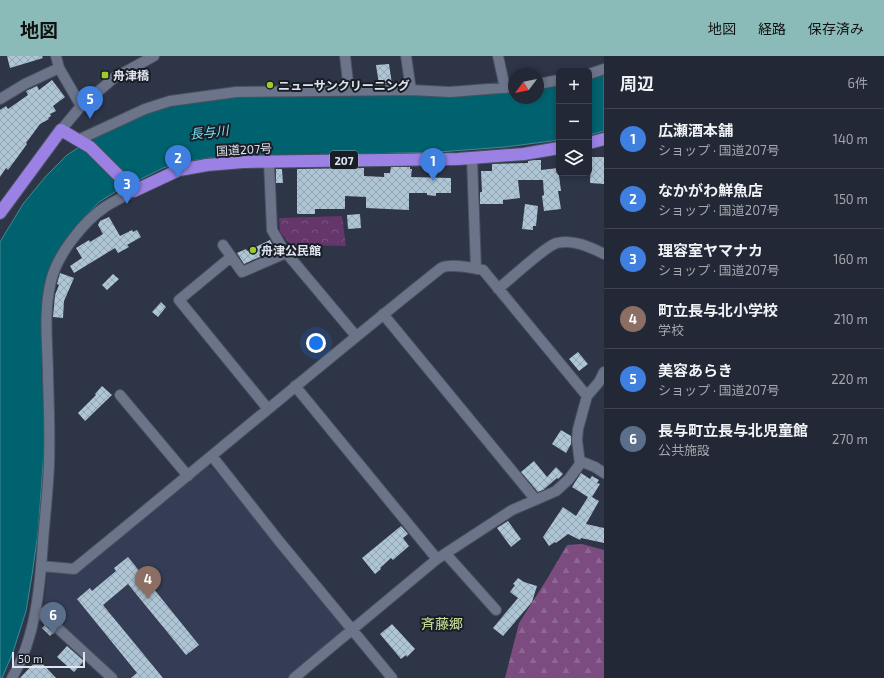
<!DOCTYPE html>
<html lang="ja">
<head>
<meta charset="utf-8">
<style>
  :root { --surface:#222835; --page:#2a303d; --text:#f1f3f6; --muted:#a2a6ad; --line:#3f4450; --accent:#8bbbb9 }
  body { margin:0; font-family:"Exo 2","Noto Sans JP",sans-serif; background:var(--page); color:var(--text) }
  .controls { position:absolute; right:12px; top:12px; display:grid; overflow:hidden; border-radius:6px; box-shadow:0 2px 6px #0003 }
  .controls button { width:36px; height:36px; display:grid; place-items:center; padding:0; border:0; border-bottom:1px solid var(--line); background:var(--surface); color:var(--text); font:20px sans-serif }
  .compass { position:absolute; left:508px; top:12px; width:36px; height:36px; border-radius:50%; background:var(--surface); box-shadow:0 2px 6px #0003; rotate:238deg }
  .scale { position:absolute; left:12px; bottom:10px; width:73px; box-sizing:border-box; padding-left:4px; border:2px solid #dfe4f0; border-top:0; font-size:11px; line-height:14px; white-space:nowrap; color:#dfe4f0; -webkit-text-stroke:3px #191d25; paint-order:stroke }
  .you { position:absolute; left:316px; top:287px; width:14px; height:14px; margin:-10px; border:3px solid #fff; border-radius:50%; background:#1a73e8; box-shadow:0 0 0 6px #1a73e833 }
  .badge { display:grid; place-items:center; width:26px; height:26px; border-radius:50%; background:var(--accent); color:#fff; font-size:13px; font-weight:700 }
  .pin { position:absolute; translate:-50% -33px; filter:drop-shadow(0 1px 2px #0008) }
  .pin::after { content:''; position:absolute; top:21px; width:14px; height:12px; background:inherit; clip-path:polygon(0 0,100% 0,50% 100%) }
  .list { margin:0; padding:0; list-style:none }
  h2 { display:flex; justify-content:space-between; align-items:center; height:52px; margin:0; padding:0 16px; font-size:17px }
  h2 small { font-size:13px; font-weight:400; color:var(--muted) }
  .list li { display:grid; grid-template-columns:26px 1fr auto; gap:12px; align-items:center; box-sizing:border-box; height:60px; padding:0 16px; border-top:1px solid var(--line) }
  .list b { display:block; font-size:15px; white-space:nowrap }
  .list p { margin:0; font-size:13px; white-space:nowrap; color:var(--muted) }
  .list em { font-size:13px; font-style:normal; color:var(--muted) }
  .icon { flex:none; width:22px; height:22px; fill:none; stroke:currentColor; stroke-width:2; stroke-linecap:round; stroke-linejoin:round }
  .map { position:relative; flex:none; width:604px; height:622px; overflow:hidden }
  header { display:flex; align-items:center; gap:24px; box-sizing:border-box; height:56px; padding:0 20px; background:var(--accent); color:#111 }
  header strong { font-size:19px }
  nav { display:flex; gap:22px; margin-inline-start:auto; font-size:14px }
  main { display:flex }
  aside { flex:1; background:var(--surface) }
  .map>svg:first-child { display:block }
</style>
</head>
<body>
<header>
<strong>地図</strong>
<nav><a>地図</a><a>経路</a><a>保存済み</a></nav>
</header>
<main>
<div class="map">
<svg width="604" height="622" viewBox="0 0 604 622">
  <defs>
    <pattern id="forest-firs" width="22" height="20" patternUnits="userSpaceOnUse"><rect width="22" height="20" fill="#7c4c81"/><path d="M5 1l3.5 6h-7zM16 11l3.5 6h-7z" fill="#8e6693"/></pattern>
    <pattern id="park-crowns" width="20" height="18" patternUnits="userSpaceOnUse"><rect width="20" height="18" fill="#643669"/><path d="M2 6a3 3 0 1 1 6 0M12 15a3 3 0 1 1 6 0" fill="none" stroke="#7a537f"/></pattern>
    <pattern id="building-cross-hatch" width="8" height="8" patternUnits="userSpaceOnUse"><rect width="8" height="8" fill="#aec5d5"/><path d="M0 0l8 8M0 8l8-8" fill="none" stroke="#93a5b2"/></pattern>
  </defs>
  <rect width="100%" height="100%" fill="#2d3547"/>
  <path fill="#343d55" d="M208 411 212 412 216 416 345 570 346 577 292 622H115L44 557 47 516 73 519 201 413Z"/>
  <path fill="url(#forest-firs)" d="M582 488 604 494V622H505L519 567 547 523 567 489Z"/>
  <path fill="url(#park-crowns)" d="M342 160 346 190 291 189 280 176 279 162Z"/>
  <path fill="#00626e" stroke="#438995" d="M604 17V75L589 79V22Z
    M559 28V84L505 91 438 96 209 102 179 107 163 112 115 136 99 146 75 172 61 193 48 223 47 355 38 477 32 519 26 555 13 596 2 622H0V186L23 148 46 120 67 99 96 80 138 61 172 49 239 40 317 38 456 40 514 35V42H538V32Z"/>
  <path fill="url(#building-cross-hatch)" d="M7 0H42L43 2 10 12Z
    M389 8 392 28H379L376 9Z
    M52 24 65 41 53 50 56 55 50 58 51 60 48 62 49 63 40 68 26 87 27 88 8 114 6 112 0 121V54L6 50 8 53 28 39 26 35 37 30 39 34Z
    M591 101H604V128L590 127Z
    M535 104H541V114L558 112 561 135H558L561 153 544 155 542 140 544 139 543 124H518L520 142 503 144V148H480V136H482L481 115H492V108L528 107V105Z
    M391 111H410V113H412L411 121 451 122V137H436V140L427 139V137H409V154L366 152V141L345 140V153H315V158H298L297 157V113L364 112V120L384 121V117H390Z
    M276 113H282L283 127H276Z
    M525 148 538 150 536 170H533V174L522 173Z
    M360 158 361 172 348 173 347 159Z
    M109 161 120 180 132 174 133 176 137 174 141 181 127 189 129 191 118 197 115 192 74 217 70 210 82 202 76 192 89 184 90 186 103 178 98 169 100 165Z
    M270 184 275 194 244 208 237 197 246 193 247 195Z
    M60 217 74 222 64 245 63 262 53 261 55 239 59 229 57 228Z
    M113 218 119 223 107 234 102 229Z
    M161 246 166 251 158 261 152 256Z
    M578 296 588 308 579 315 569 303Z
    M102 330 112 339 85 365 78 357 96 339 95 338Z
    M561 374 571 380V388L566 397 552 388Z
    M534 405 547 421 556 411 563 418 558 423 557 422 543 434 538 436 521 416Z
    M581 417 590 423 592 420 599 424 597 427 600 428 592 441 599 445 586 468 604 472V487L581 482 580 484 568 478 556 487 555 486 549 490 543 481 563 451 576 460 588 441 572 431Z
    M508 465 521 483 511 491 497 472Z
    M401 470 408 478 403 482 409 490 393 504 391 502 380 512 381 513 375 518 362 502Z
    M128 501 199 589 186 599 128 528 103 549 163 622H131L137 617 77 543 90 532 92 535 116 515 114 512Z
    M518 522 524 526 537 530 532 546 503 580 493 572 518 542 510 536 515 529 513 528Z
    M392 568 415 593 407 601 406 599 401 603 380 578Z
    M45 569 53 577 50 580 42 572Z
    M67 590 84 605 74 616 57 601Z
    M38 603 56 622H20Z"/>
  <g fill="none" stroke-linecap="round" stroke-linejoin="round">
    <g stroke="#4a5060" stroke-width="12">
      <path id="minor" d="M56 0 59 12 81 50
        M345 0 349 35
        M406 0 411 34
        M498 0 505 32
        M589 18 604 13
        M538 28 559 24
        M0 43 25 28 59 12
        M61 74 81 50 114 22 154 0
        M78 84 145 53 170 45 236 36 411 34 450 36 514 31
        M472 102 476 213
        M269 106 272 174 283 193 356 280
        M223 189 242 216 286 197
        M231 201 179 244 268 353
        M498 233C508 225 547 189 557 187 573 183 590 191 604 198
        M383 258 536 444
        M295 330 437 503
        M120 339 188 420
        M212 400 279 485 392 622
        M580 405 595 411 604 417
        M446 498 496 554
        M41 510 74 513C197 413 317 311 441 212 451 207 472 212 483 214L587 340
        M36 554 50 565 112 622
        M12 622C36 581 40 531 43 485 45 460 48 434 49 409 50 380 49 351 48 322 48 290 43 257 51 225 57 199 83 166 105 151 114 145 125 140 134 135
        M294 622 437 503 512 454 556 435 569 423 580 408 577 384 578 373 587 340 599 326 604 316"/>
    </g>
    <g stroke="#4a5060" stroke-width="14">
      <path id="highway" d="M589 87 604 83
        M0 157 61 74 90 91 134 135 179 114 207 109 243 106 458 103 524 98 559 92"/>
    </g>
    <use href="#minor" stroke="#6b7489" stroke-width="10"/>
    <use href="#highway" stroke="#9c81e5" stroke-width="12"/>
  </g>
  <g fill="#a0ca2c" stroke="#191d25" stroke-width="1.5">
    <rect x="101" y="15" width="8" height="8" rx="2"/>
    <circle cx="270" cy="29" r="4"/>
    <circle cx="253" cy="194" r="4"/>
  </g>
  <g text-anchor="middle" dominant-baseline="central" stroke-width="4" stroke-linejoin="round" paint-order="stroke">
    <rect fill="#191d25" stroke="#a4a8b3" stroke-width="1" x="330" y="95" width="28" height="18" rx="3"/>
    <g font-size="11" font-weight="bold" fill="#dfe4f0">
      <text x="344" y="104">207</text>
    </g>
    <g font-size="12" font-weight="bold" fill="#dfe4f0" stroke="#191d25" text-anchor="start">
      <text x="113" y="19">舟津橋</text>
      <text x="278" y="29">ニューサンクリーニング</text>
      <text x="261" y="194">舟津公民館</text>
    </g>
    <g font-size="12" fill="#dfe4f0" stroke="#191d25">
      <text transform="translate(244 93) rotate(-3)">国道207号</text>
    </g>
    <g font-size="13" font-style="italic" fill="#79e5f7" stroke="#191d25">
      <text transform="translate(209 76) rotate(-6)">長与川</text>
    </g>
    <g font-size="14" fill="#c8e298" stroke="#191d25">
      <text x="442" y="567">斉藤郷</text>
    </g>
  </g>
</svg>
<div class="controls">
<button>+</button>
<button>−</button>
<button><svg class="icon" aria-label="layers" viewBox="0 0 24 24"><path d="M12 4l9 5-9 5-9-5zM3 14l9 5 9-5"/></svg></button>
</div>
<svg class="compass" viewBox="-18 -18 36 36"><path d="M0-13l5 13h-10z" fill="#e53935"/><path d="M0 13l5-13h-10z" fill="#a2a6ad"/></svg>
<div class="scale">50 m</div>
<div class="you"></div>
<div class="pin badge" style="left:433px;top:125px;background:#3f7fe0">1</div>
<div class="pin badge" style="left:178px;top:122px;background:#3f7fe0">2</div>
<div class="pin badge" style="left:127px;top:148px;background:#3f7fe0">3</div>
<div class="pin badge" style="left:148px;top:543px;background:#8d6e63">4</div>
<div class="pin badge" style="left:90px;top:63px;background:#3f7fe0">5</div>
<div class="pin badge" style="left:53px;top:579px;background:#5c6f8a">6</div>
</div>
<aside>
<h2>周辺<small>6件</small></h2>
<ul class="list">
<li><span class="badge" style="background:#3f7fe0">1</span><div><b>広瀬酒本舗</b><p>ショップ · 国道207号</p></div><em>140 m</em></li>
<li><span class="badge" style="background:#3f7fe0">2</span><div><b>なかがわ鮮魚店</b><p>ショップ · 国道207号</p></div><em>150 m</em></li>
<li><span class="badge" style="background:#3f7fe0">3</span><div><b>理容室ヤマナカ</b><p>ショップ · 国道207号</p></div><em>160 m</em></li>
<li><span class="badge" style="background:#8d6e63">4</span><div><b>町立長与北小学校</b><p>学校</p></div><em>210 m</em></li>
<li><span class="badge" style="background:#3f7fe0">5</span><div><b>美容あらき</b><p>ショップ · 国道207号</p></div><em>220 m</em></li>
<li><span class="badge" style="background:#5c6f8a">6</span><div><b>長与町立長与北児童館</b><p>公共施設</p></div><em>270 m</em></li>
</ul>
</aside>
</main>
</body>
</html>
